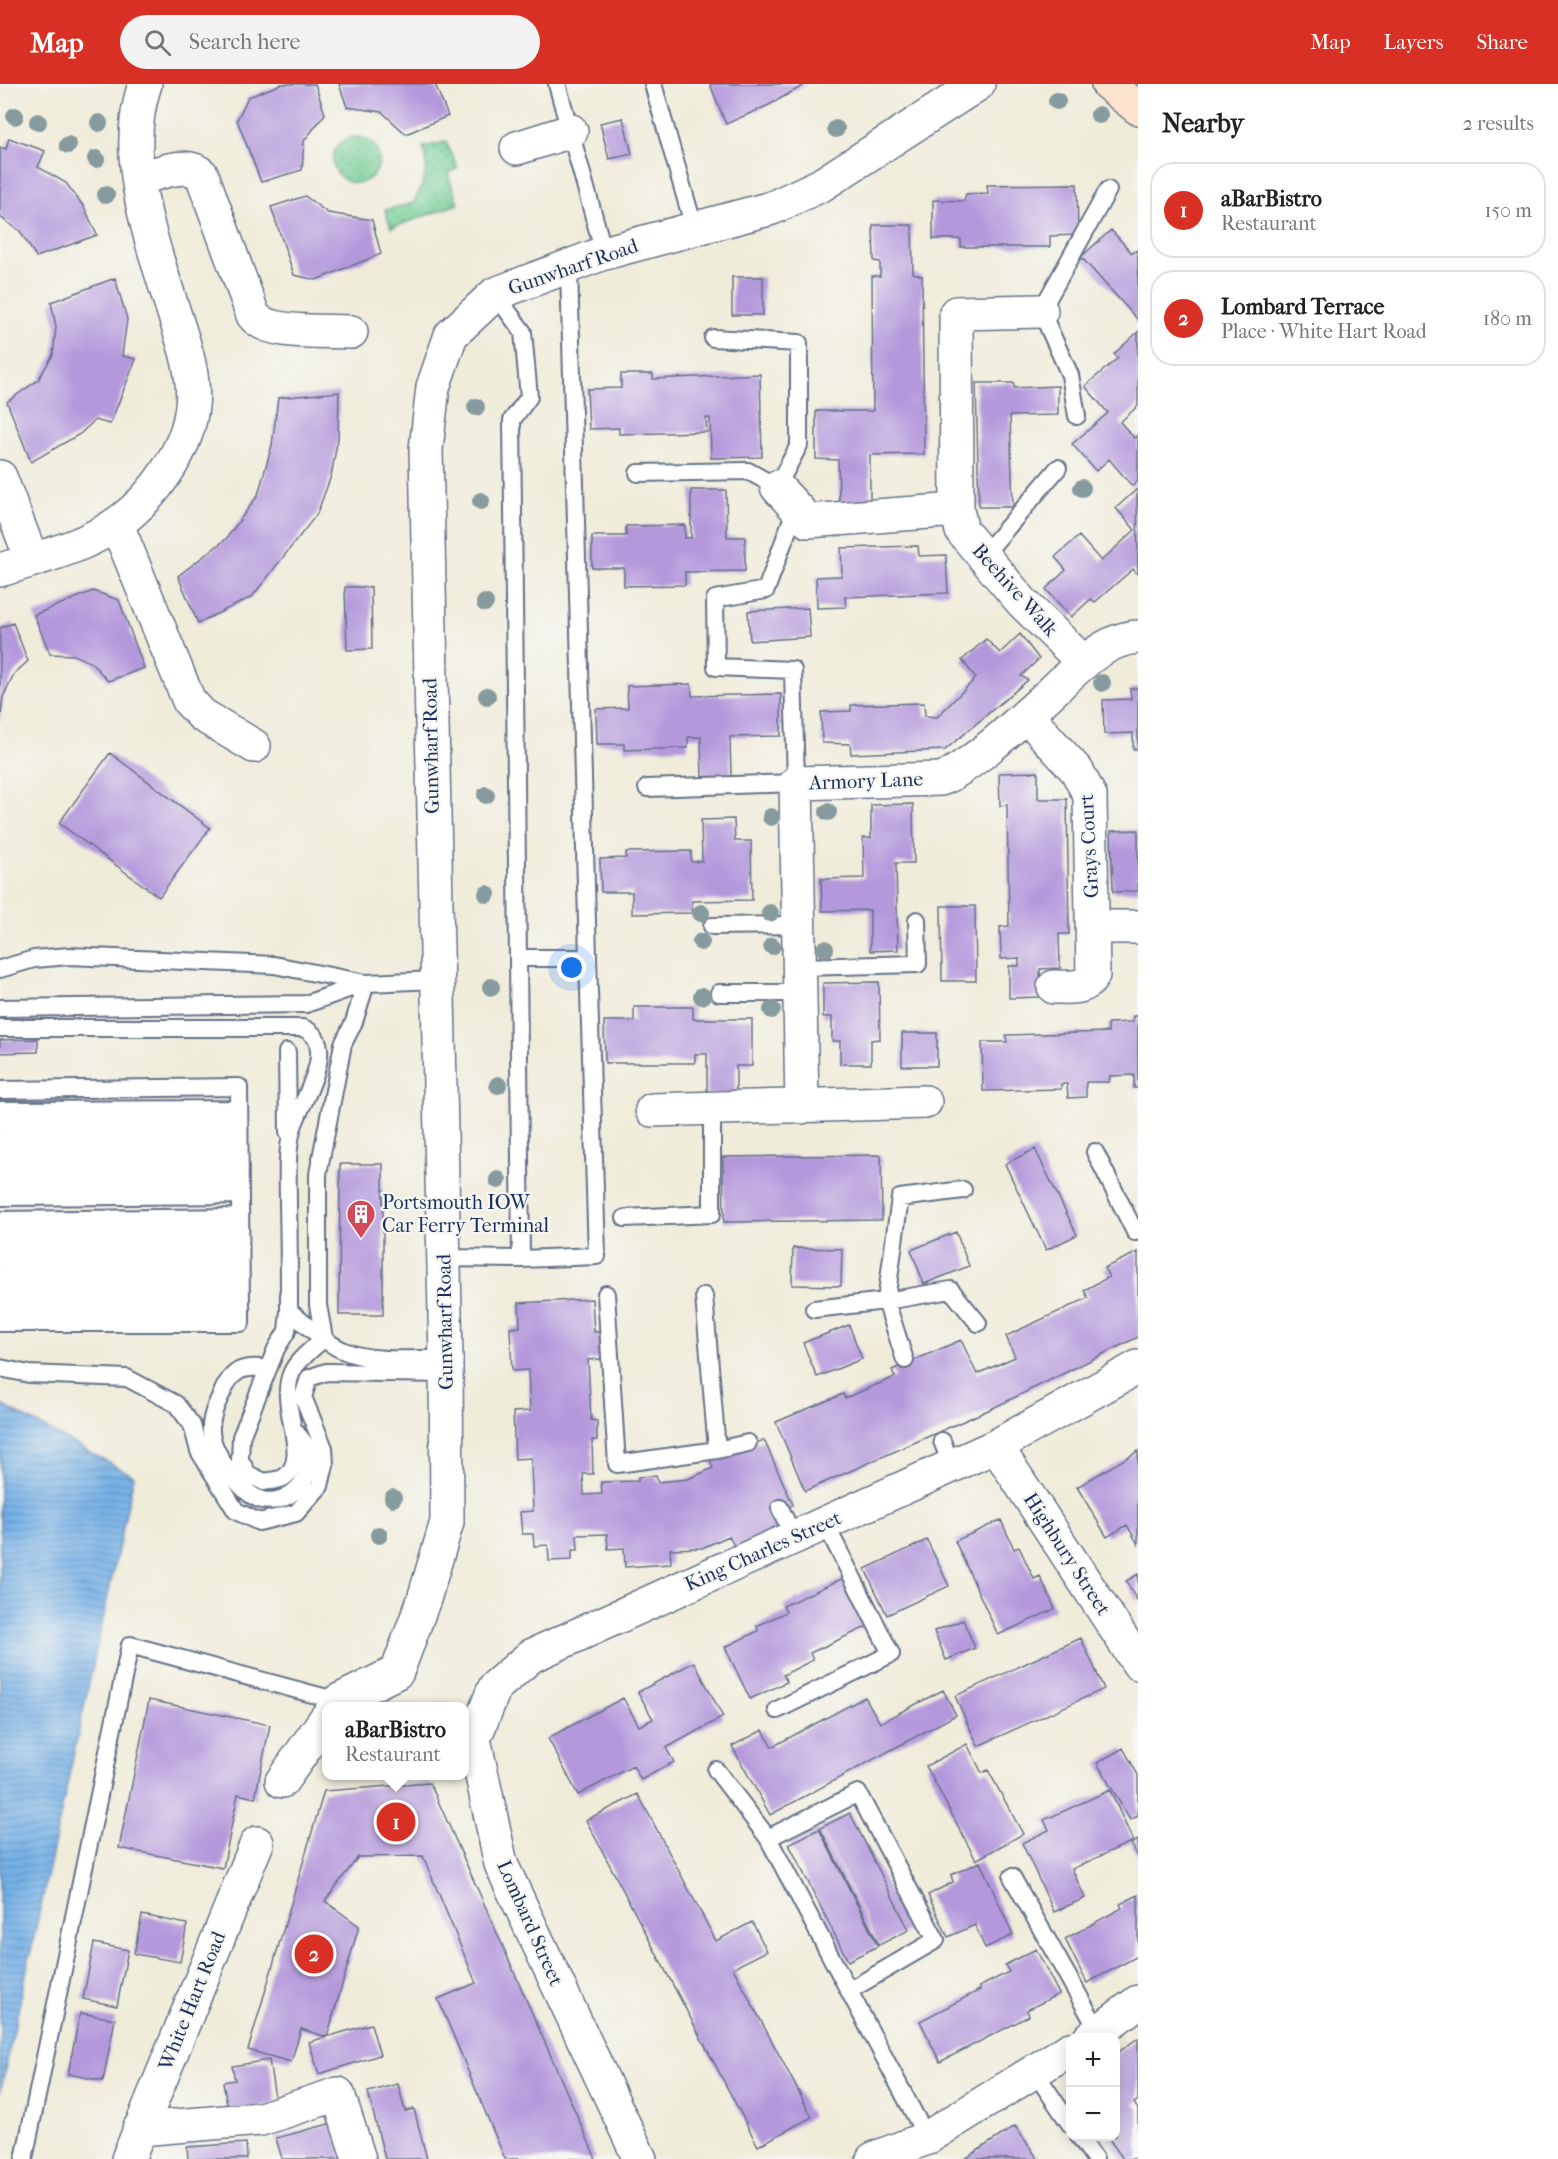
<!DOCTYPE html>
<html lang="en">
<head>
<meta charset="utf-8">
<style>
  :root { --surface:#fff; --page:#f2f2f2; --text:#222; --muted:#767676; --line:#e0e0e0; --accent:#d93025 }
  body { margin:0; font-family:"IM FELL French Canon",serif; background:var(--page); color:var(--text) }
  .controls { position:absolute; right:18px; bottom:18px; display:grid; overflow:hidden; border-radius:12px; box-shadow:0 3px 15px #0003 }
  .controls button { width:54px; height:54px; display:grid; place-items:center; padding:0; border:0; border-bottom:2px solid var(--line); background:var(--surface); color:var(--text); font:30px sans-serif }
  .you { position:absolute; left:572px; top:884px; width:21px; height:21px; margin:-15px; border:4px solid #fff; border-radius:50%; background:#1a73e8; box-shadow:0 0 0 9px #1a73e833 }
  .badge { display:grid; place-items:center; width:39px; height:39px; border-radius:50%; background:var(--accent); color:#fff; font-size:20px; font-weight:700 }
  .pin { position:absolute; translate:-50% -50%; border:3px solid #fff; box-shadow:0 2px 6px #0006 }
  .popup { position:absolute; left:322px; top:1618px; width:147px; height:78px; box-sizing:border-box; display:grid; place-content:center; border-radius:12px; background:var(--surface); filter:drop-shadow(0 2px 4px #0005); font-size:20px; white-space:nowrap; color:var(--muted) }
  .popup b { font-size:22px; color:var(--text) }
  .popup::after { content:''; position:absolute; left:50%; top:100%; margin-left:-12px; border:12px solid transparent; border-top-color:var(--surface) }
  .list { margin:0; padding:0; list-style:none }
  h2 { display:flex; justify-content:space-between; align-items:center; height:78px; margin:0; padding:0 24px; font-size:26px }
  h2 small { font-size:20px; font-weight:400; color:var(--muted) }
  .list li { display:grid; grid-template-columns:39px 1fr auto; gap:18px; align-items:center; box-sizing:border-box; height:96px; margin:0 12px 12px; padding:0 12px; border:2px solid var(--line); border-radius:24px }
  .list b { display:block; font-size:22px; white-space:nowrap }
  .list p { margin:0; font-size:20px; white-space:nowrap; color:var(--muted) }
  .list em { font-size:20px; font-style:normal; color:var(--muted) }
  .icon { flex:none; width:33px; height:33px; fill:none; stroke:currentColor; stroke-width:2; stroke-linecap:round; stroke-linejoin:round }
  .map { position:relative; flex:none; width:1138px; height:2075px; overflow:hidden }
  header { display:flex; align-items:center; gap:36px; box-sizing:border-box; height:84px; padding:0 30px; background:var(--accent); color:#fff }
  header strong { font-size:28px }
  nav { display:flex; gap:33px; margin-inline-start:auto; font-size:21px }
  .search { width:420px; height:54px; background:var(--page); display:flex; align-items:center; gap:15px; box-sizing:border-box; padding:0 21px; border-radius:33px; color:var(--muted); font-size:22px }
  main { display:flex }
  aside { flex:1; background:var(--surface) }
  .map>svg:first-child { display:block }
</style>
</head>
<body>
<header>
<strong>Map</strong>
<div class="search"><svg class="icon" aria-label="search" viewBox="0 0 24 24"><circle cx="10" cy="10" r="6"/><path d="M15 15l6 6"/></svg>Search here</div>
<nav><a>Map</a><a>Layers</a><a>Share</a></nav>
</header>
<main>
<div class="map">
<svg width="1138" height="2075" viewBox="0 0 1138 2075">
  <defs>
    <pattern id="grass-dots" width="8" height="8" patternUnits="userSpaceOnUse" patternTransform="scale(1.5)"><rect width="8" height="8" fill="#74cf96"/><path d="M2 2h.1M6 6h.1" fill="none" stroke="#5ea87e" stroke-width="1.8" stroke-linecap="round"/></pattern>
    <pattern id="water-rules" width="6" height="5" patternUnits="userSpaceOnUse" patternTransform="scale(1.5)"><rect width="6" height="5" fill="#76b1e7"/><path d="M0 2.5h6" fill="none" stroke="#6090be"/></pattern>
  </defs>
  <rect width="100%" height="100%" fill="#f6f6f2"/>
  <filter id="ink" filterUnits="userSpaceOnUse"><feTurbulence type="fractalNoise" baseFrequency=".0167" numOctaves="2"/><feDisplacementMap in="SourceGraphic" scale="12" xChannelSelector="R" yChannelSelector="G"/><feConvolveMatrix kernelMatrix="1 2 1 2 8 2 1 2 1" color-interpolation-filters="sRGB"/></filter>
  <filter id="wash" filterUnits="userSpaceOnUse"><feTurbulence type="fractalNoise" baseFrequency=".008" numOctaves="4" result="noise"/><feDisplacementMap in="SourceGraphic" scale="24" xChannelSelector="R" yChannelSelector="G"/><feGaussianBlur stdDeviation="1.35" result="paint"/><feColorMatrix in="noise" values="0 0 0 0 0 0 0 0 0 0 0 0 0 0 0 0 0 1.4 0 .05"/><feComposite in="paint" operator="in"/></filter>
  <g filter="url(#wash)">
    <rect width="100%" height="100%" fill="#f0ecda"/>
    <path fill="url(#grass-dots)" stroke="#487f7a" stroke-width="1.5" d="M333 76a23 23 0 1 1 46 0a23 23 0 1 1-46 0Z
      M446 58 458 84 448 90 458 120 391 144 385 126 413 119C423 102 431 83 423 63Z"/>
    <path fill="url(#water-rules)" stroke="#4870a2" stroke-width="1.5" d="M0 1320 134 1392 0 2010Z"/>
    <g id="blocks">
      <path fill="#b498dc" d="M282 0H315L325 30 304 57 302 86 261 98 237 36 248 13Z
        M339 0H435L448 32 406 50 382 28 347 23Z
        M710 0H806L769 21 726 40Z
        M623 34 632 70 609 75 600 39Z
        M9 54 45 67 38 83 66 99 84 123 97 151 36 173 20 147 0 133V63L6 65Z
        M1077 100 1078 151 1050 152V163H961V155H933V116L964 117 966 110 988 109 987 101Z
        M305 112 328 129 372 136 381 170 316 196 294 191 271 123Z
        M873 141H912L913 189 922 192 924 370 870 371V418L839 417 838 376 816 375V327H873L872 192H880V178L874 177Z
        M1111 146 1132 169 1138 166V236L1081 173Z
        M732 193H763V231H732Z
        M115 194 127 235 122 272 136 275 110 340 95 336 80 350 31 378 7 318 38 296 53 271 56 243 51 218Z
        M1138 248V322L1120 338 1134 354 1138 351V397L1132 402 1109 375 1096 387 1072 360 1108 329 1085 302 1118 274 1114 270Z
        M621 290H653V295L760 290 762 373 711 374 710 334H706L707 348 619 350V344L589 345 587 305 621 304Z
        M976 299H1014V304L1058 302V331L1010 332 1013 423H979Z
        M339 308 338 354 331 392 317 430 252 513 198 539 178 492 226 455 258 411 272 361 278 314Z
        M1137 405 1138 491 1133 485 1095 518 1091 515 1071 533 1046 505 1066 486 1055 473 1079 452 1101 477 1135 446 1116 424Z
        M691 406H726L727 453H745V487L685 488V501L624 502V484H592V452H626V442L685 441V454H691Z
        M918 462 919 472 946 471 948 509 845 513 846 523 817 524 816 493 842 492 841 464Z
        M345 503H371L372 565 347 566Z
        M93 507 119 516 144 584 108 597 92 579 74 571 50 570 34 531Z
        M808 524 810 553 750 557 748 527Z
        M13 539 28 577 14 590 3 613 0 641V544Z
        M1020 550 1039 575 1021 592 1028 596 945 666 851 670 850 660 822 659 821 628 851 627V621L924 619 925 632 937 633 976 594 962 576 986 555 1000 569Z
        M691 600 692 612 781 610V652L730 653 731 693 702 694 701 653H688V664L624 666V660H597L596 625 628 624 627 602Z
        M1138 604V665H1133V649L1104 650 1103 616 1131 615 1130 605Z
        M110 669 210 744 159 813 59 739Z
        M1038 688V715H1067L1069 850H1059L1060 884 1040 885 1041 913 1009 914V882H1019V874L1001 875 1000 843 1009 842 1007 721 1000 722 999 689Z
        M913 720 914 779H896L898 866 870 867V826L822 827 821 795 864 794 863 754H871V721Z
        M734 735 735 757H751L752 816 692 817V829L632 830V808H601L600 775 626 774V768L691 767V778L702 777 701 736Z
        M1138 746V807L1113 808 1111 747Z
        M941 822H975L976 897H942Z
        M879 898 880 955 871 956V980H840V957H832V933H823V899Z
        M634 923H693V935H752V982H736V1010L707 1011V970H695V979H605L604 937H634Z
        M1133 932H1138V1004H1134V991L1110 992 1109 998H1086V1013L1068 1014 1067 1000H1061V1005L983 1007 982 958H1007L1006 951 1108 948V939L1133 938Z
        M902 949H937V982H902Z
        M38 955V968L0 969V956Z
        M1035 1065 1077 1151 1046 1166 1005 1080Z
        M881 1071 882 1136 724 1138 723 1073Z
        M340 1080H383V1231H339Z
        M956 1148 969 1182 924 1200 911 1166Z
        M793 1164 842 1165 841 1202 792 1201Z
        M1138 1168V1253L993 1324 805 1407 776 1338 843 1310 845 1314 895 1293 892 1286 961 1256 977 1290 1015 1273 1006 1252 1088 1214 1084 1206 1109 1193 1104 1184Z
        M592 1215 594 1248H599L601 1275 588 1276 591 1336 597 1337V1356H592L593 1390H583L584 1411 602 1410 601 1398 638 1397V1393L656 1392 658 1398 688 1395 713 1384 710 1376 764 1356 793 1421 776 1429 783 1445 736 1466 729 1452 702 1464 670 1465 671 1480 625 1483 624 1464 608 1465 607 1450 577 1451 578 1466H572V1476L549 1477 548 1461 534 1462 533 1450H522L520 1428 533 1427 531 1374 515 1375 513 1328 530 1327 528 1286 512 1287 510 1244 520 1243 519 1219Z
        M849 1241 862 1275 817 1293 803 1259Z
        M1138 1367V1460L1127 1441 1107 1453 1077 1403Z
        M1001 1436 1014 1465 1019 1463 1034 1495 1040 1492 1055 1525 998 1551 955 1457Z
        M927 1456 949 1502 887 1531 865 1485Z
        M1138 1490V1518L1126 1497Z
        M850 1491 873 1540 810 1569 813 1576 783 1591 787 1598 750 1615 725 1563 758 1547 757 1542 786 1528 783 1522Z
        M963 1536 975 1564 946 1576 934 1547Z
        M1081 1554 1104 1605 978 1662 955 1612Z
        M694 1578 723 1633 666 1664 674 1678 641 1696 633 1682 578 1711 548 1654 623 1614 639 1642 653 1635 638 1608Z
        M943 1606 956 1631 770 1731 732 1662 763 1646 772 1663 865 1613 880 1639Z
        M149 1616 270 1641 255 1714 238 1710 223 1784 119 1764Z
        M967 1660 982 1689 988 1686 1023 1750 976 1776 926 1682Z
        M1123 1664 1138 1691V1732L1130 1736 1097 1679Z
        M430 1699 486 1824 596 2075H505L438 1915 476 1899 423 1772 358 1773 325 1817 359 1842 327 1953 301 1945 291 1978 248 1966 324 1707Z
        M1110 1706 1133 1757 1072 1785 1085 1814 1054 1828 1022 1759 1049 1746 1044 1736Z
        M638 1710 716 1857 752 1838 767 1867 733 1884 812 2033 758 2062 586 1736Z
        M850 1729 909 1846 879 1861 820 1744Z
        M819 1745 878 1862 848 1877 789 1760Z
        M1138 1756V1773L1131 1760Z
        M980 1778 1013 1851 985 1864 975 1841 948 1853 928 1811 953 1798 951 1791Z
        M1138 1811V1872L1087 1899 1065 1855 1122 1824 1120 1820Z
        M142 1831 187 1840 180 1878 134 1870Z
        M94 1859 128 1866 117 1922 83 1915Z
        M1036 1865 1059 1910 1027 1926 1029 1932 940 1978 920 1937 980 1906 979 1903 1009 1888 1005 1881Z
        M80 1929 115 1935 103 1997 68 1990Z
        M371 1940 380 1971 319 1990 309 1958Z
        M1138 1954V2016L1134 2019 1138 2025V2075H1123L1107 2052H1116V1970Z
        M269 1976 276 2020 228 2027 223 1998 235 1996 232 1982Z
        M398 2000 405 2027 414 2025 427 2075H385L368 2008Z
        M333 2039 343 2075H282L276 2054Z
        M1015 2042 1038 2075H965Z
        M246 2059 247 2075H188L187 2063Z"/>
    </g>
  </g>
  <g filter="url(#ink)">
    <use href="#blocks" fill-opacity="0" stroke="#667189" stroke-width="1.5"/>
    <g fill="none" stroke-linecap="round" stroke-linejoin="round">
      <g stroke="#667189" stroke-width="20">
        <path id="service" d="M557 0 604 169
          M653 0 695 147
          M495 210 523 248 529 313 512 336 518 874H588L569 184
          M1077 332 1070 291 1041 227 1108 106
          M638 389 748 387 777 403 799 361V259L713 254
          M983 472 1058 384
          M647 704 796 699 793 586 716 583 715 515 766 506 796 424
          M712 842 799 841
          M518 874 521 1175 597 1172 588 874
          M800 883 918 880 917 836
          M0 885 34 875 69 872 274 881 366 899 437 896
          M719 909H800
          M0 924 306 920 365 899
          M0 944H303C342 960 299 1020 292 1046 286 1071 288 1096 288 1120 289 1156 289 1191 289 1227L287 1247 276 1265 241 1353 240 1376 248 1390 264 1398C270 1397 278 1396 283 1394 314 1375 276 1321 292 1288 298 1275 314 1264 324 1254
          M287 968 288 1048
          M0 1006 239 1003 241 1223V1239H0
          M0 1026 239 1025
          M0 1039 239 1038
          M0 1055 239 1053
          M1095 1068 1135 1148 1138 1147
          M0 1069 239 1068
          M0 1084H240
          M0 1099 239 1098
          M0 1113 240 1111
          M625 1134 712 1130V1025
          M0 1136 240 1133
          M0 1151 240 1148
          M0 1165 240 1163
          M443 1174 521 1175
          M0 1179 240 1178
          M0 1195 240 1193
          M0 1209 241 1208
          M606 1210 617 1380 717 1366 704 1212
          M0 1224 241 1223
          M814 1225 886 1217 951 1206 978 1239
          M289 1227C307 1241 326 1260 347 1268 376 1279 415 1274 446 1275
          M324 1254 318 1221V1090L343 960 354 938 366 899
          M905 1276 886 1217 900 1114 963 1106
          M0 1284 29 1290 127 1294 176 1320 192 1341 199 1367 236 1427 259 1438 296 1429 320 1402 325 1381 324 1364 303 1313 309 1294 326 1288 446 1290
          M268 1285C244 1281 232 1285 222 1309 216 1321 210 1334 211 1348 212 1368 241 1411 262 1416 288 1422 315 1395 309 1369 308 1361 299 1353 294 1346
          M942 1357 952 1382
          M717 1366 748 1359
          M780 1424 794 1454
          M777 1626 891 1570 825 1439
          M716 1686 768 1754
          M1012 1793 1099 1948
          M850 1906 936 1856 858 1709 768 1754 927 2054
          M1034 1987 1070 2040
          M1079 2052 1095 2075
          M24 2075 130 1561 338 1617"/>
      </g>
      <g stroke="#667189" stroke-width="36">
        <path id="minor" d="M517 64 571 47
          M139 95C156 90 187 76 202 91L253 231C267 252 327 246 351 248
          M1041 227 956 229 957 426 962 447 1022 518 1084 579
          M0 393 32 476
          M777 403 808 437 957 426
          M117 441 189 617 202 631 254 662
          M0 486C76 463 129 451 172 379 206 322 192 284 173 226 151 155 120 73 145 0
          M1026 631 1077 687 1090 712 1093 891C1086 906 1069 903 1054 903
          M1093 843H1138
          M802 1023 796 699 941 695 950 691C984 671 1014 642 1044 615 1070 592 1100 555 1138 553
          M652 1026 925 1018
          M996 1362 1138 1579
          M335 1622 338 1617 397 1588 424 1515 447 1438 446 1275
          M282 1697 327 1633
          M1090 1954 1138 1918
          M139 2045 261 2035 338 2010 359 2075
          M128 2075 257 1759
          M640 2075 501 1780 474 1655 495 1603 531 1572 996 1362 1138 1283
          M873 2075 927 2054 1070 1965"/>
      </g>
      <g stroke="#667189" stroke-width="36">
        <path id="tertiary" d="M446 1275 426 365 433 303 451 251 495 210 604 169 772 124 821 101 978 0"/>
      </g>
      <g stroke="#667189" stroke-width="36">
        <path id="secondary" d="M1108 0 1138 24"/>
      </g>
      <use href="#service" stroke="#fff" stroke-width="16"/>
      <use href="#minor" stroke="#fff" stroke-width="33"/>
      <use href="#tertiary" stroke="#fff" stroke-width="33"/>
      <use href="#secondary" stroke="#fde4d1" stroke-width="33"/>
    </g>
    <g fill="#879a9e">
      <circle cx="1057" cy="17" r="9"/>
      <circle cx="1099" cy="31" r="9"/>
      <circle cx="15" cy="32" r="9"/>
      <circle cx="38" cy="38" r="9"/>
      <circle cx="99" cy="39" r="9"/>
      <circle cx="836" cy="45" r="9"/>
      <circle cx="68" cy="61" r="9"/>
      <circle cx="96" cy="75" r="9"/>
      <circle cx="106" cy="111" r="9"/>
      <circle cx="476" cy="323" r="9"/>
      <circle cx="1082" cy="404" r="9"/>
      <circle cx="481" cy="417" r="9"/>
      <circle cx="485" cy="519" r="9"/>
      <circle cx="1102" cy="599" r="9"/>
      <circle cx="487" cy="612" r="9"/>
      <circle cx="486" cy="711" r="9"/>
      <circle cx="828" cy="728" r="9"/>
      <circle cx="771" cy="733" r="9"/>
      <circle cx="487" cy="810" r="9"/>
      <circle cx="701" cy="829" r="9"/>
      <circle cx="770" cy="829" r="9"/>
      <circle cx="701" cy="858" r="9"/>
      <circle cx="772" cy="862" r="9"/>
      <circle cx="825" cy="865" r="9"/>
      <circle cx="491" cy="903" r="9"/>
      <circle cx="702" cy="912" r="9"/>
      <circle cx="772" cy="926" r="9"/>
      <circle cx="498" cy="1001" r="9"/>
      <circle cx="498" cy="1096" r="9"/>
      <circle cx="393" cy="1414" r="9"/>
      <circle cx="379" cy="1451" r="9"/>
    </g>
  </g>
  <defs>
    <g id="building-pin" transform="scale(1.5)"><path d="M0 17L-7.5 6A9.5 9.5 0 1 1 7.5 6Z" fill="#d1495b" stroke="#f6f6f2"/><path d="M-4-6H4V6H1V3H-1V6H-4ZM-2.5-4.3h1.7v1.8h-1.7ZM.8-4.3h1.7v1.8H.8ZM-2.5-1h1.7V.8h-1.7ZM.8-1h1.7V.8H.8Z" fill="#fff"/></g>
  </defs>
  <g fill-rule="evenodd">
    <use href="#building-pin" x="361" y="1130"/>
  </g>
  <g text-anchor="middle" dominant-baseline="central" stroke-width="4.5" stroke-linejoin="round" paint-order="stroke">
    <g font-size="20" fill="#1b2f5e" stroke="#f6f6f2">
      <text transform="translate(573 183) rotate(-19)">Gunwharf Road</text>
      <text transform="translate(1015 506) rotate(48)">Beehive Walk</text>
      <text transform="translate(431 662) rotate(-91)">Gunwharf Road</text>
      <text transform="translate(866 697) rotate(-2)">Armory Lane</text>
      <text transform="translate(1089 762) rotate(-93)">Grays Court</text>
      <text transform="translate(445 1238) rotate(-91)">Gunwharf Road</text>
      <text transform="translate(763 1467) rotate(-24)">King Charles Street</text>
      <text transform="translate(1067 1470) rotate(57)">Highbury Street</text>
      <text transform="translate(530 1839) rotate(66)">Lombard Street</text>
      <text transform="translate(192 1917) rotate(-68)">White Hart Road</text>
    </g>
    <g font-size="20" fill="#1b2f5e" stroke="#f6f6f2" text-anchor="start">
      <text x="382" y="1118">Portsmouth IOW<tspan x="382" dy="23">Car Ferry Terminal</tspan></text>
    </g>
  </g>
</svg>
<div class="controls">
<button>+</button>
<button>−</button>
</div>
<div class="you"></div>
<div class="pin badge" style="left:396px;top:1738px">1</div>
<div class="popup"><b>aBarBistro</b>Restaurant</div>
<div class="pin badge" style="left:314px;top:1870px">2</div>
</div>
<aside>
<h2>Nearby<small>2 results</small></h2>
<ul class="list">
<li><span class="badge">1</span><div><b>aBarBistro</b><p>Restaurant</p></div><em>150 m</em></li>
<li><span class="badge">2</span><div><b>Lombard Terrace</b><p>Place · White Hart Road</p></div><em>180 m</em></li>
</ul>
</aside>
</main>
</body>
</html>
